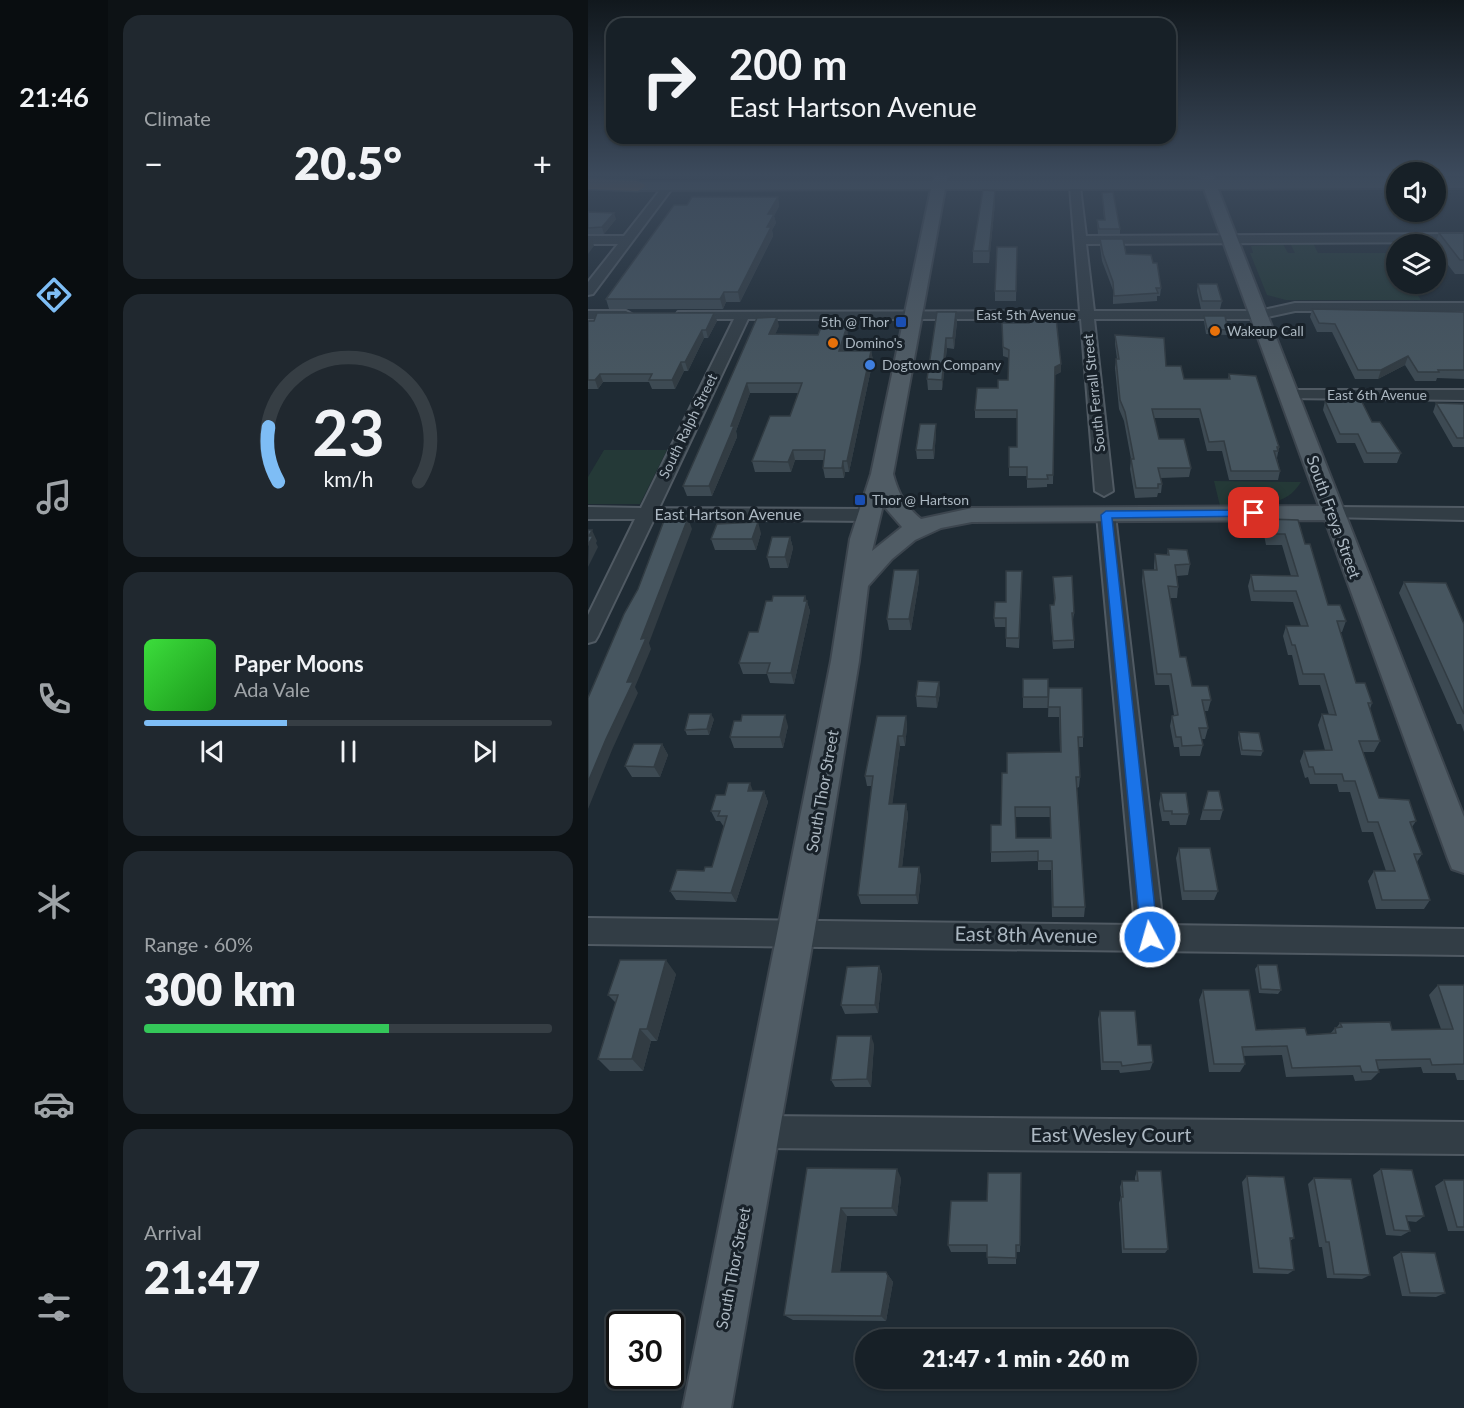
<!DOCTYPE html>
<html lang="en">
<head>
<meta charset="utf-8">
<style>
	:root { --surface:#172027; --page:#20282f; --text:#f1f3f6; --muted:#9ea3a7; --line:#363e44; --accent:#7ebdf5 }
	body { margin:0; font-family:Lato,sans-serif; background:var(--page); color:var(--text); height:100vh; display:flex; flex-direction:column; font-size:22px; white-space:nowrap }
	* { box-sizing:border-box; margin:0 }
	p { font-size:20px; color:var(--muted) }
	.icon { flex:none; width:33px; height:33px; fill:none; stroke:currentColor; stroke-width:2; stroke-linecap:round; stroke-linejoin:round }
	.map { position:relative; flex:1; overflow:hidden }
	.sheet { display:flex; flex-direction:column; gap:15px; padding:15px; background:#0d1215; width:480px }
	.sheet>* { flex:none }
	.guide { position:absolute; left:18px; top:18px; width:570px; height:126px; border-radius:18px; box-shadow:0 2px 4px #0004,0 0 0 2px var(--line); background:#172027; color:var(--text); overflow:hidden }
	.controls { position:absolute; left:798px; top:162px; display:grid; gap:12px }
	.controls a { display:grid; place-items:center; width:60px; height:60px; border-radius:50%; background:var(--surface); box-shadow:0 2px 4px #0004,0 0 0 2px var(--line); font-size:30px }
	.speed { position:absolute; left:18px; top:1311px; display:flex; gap:12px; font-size:30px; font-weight:700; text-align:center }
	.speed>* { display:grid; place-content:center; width:78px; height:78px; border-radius:50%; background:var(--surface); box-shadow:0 2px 4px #0004,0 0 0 2px var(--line); line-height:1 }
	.speed .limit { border:3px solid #111; border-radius:9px; background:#fff; color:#111 }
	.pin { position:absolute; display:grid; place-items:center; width:51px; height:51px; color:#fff; margin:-26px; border-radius:12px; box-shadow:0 3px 9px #0006 }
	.me { position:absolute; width:66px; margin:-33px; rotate:354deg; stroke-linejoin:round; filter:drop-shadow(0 0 4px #0008) }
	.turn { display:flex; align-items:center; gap:21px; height:126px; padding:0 24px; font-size:27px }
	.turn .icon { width:78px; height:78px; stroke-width:2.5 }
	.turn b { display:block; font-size:42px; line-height:51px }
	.big { font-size:45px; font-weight:800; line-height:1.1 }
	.sheet .tile { flex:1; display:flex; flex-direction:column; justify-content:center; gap:9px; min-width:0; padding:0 21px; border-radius:18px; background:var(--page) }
	.sheet .dial { align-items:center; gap:0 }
	.dial svg { height:156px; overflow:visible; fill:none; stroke:var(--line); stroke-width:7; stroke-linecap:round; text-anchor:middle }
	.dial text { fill:var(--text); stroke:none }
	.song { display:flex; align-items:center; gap:18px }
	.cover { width:72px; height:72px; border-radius:9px; background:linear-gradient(135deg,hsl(120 70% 55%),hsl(120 70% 35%)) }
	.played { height:6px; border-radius:3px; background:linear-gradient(90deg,var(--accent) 35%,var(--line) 35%) }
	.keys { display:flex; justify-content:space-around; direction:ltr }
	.heat { display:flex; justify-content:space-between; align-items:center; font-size:33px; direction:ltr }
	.charge { height:9px; border-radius:4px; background:linear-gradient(90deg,#34c759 60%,var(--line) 0) }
	.trip { position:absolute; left:267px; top:1329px; width:342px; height:60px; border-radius:30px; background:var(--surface); box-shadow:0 2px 4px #0004,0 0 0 2px var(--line); font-weight:800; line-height:60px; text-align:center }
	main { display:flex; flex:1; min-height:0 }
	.dock { display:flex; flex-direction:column; width:108px; justify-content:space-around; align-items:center; background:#090d10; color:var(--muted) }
	.dock .icon { width:42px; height:42px }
	.dock .on { color:var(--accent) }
	.dock b { font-size:27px; color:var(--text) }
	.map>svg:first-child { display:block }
</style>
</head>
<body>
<main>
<nav class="dock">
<b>21:46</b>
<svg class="icon on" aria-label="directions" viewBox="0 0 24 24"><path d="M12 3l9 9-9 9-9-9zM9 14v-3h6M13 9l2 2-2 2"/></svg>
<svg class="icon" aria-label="music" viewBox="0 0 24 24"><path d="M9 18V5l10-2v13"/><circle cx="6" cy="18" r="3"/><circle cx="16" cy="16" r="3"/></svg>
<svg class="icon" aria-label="phone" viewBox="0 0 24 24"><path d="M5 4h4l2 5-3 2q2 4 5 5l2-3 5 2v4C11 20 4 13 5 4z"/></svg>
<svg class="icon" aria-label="climate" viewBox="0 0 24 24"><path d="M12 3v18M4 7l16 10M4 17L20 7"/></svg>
<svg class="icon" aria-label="car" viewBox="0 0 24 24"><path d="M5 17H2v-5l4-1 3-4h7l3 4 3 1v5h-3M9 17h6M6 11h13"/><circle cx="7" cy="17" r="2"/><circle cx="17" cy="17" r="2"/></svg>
<svg class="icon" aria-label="filters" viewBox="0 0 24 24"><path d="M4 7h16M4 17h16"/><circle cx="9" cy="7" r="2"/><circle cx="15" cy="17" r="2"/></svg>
</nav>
<section class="sheet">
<div class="tile"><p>Climate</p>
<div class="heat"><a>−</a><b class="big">20.5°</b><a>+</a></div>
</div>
<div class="tile dial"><svg viewBox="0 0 100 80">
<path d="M14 69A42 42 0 1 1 86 69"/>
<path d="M14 69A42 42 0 0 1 9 41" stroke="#7ebdf5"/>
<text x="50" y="56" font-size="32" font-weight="700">23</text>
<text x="50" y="72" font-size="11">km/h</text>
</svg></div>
<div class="tile">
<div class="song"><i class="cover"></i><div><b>Paper Moons</b><p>Ada Vale</p></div></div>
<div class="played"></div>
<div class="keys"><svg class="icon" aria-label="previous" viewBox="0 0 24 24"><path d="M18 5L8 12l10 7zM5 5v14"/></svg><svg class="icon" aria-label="pause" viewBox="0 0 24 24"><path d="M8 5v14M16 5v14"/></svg><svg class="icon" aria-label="next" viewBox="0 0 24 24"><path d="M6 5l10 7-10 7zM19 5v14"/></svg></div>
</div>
<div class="tile"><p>Range · 60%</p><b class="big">300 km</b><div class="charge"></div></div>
<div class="tile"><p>Arrival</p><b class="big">21:47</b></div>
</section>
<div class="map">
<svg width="876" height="1408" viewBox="0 0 876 1408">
	<rect width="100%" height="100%" fill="#1f2b34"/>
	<path fill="#243937" d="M702,243H725L730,253H802L808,263V284H822L833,300H698L679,295L662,253H665L663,246L695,244L700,253H707Z
		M16,450H79L52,504H0V477Z
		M626,481L713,482C697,510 659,506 632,506Z"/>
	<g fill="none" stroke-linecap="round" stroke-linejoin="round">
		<defs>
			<path id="minor" d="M487,184L492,187L498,236L876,234V242L498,244L506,311H671L707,303H876V311H707L671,319H506L525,491L516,496L507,491L493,319H160L71,508L280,509L289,515L280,521L66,519L10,636L7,641L0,643V615L47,519H0V507L53,508L146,319H95L88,315L90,312L492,311L482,187Z
				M76,185L85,187L5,294L0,295V282L30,244H0V236H36Z
				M0,311H38L45,315L38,319H0Z
				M701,390H876V400L696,398L693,395L696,392Z
				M745,507L876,508V520L739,517L736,513Z
				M518,509L527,515L575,925L876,929V955L0,944V918L547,925L509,515Z
				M171,1116L876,1122V1154L171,1148L160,1143L155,1132L160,1121Z"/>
			<path id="major" d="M347,175H359V181L613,180L612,175H624L627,180H808V188L630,189L876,817V873L864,869L860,859L737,520L384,522L353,528L327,540L304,559L280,586L271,661L226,934L143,1408H95L243,661L262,539L283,474L343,189L50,190L43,186L50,182L345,181ZM357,189H616L731,506L384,508L333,519C317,506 310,493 305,474ZM295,505L314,527L284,551Z
				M848,180H876V188H848Z"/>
			<path id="highway" d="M0,179L50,181L58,186L50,191L0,189Z"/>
		</defs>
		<use href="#minor" stroke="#505a63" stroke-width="4"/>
		<use href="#major" stroke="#3c454e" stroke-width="4"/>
		<use href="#highway" stroke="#3d474f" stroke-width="3"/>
		<use href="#minor" fill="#323d45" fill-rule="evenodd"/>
		<use href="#major" fill="#505c65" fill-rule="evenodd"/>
		<use href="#highway" fill="#6b5c4f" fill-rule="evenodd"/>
	</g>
	<path fill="#3d4a53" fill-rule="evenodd" d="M514,193L532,229V234H510L509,220H516Z
		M190,197L191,206L186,216L188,223L184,230L185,236L152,302H138L135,309H21L18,299L99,205Z
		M407,203L401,263H385V251Z
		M0,212L28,219L16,234H0Z
		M851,233H876V274H867L848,249L847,244Z
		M512,239L538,254L565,263L573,288L572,296H569V301L525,304V290L514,261L512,246Z
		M429,247L428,301H407V291Z
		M610,284L634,301L632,309H613L609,291Z
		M724,309L876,312V379L849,378L848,381H827L817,365L790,379H767L744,332H729L722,317Z
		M368,312L369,322L366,349L359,348L354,390H340L339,379Z
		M126,313L129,321L120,338H116L100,371H96L87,389H64L61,382H15L10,389H0V321Z
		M616,316L640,330L639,335L618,334L616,321Z
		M414,323L473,372L467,375L465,484H459V487L439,488V476H421V467L429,447V418H387V410L410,388L420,380L421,358L415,356Z
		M191,326L187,334L260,335L256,351H283L285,360L261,472H257L256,478H237L235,468L236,460H207L203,472H167L164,461L202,416L210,393H162L148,431L149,437L124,496H99L95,486Z
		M527,335L578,366L596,379H640L641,374L691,447L689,458L692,471L690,480H641L634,451H619L611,418H566L571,439L603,468L601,477L573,478L574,484L573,493H570L569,497L547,498L542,469L543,459L536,421L531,409L527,368L528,359H529L527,344Z
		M737,401L784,422L813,453L809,463H776L767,443H749L735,410Z
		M848,403L876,404V447H865L845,412Z
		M348,433L346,459H329L328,450Z
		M678,519L717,544L740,605L758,621L754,632H752L768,683L784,703L782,709L792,741L786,752H775L791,798L828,821L824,827L834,854L829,862L842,900L836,909H788L780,881L786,871H798L785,832H774L762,792H751L749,784H722L720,777L717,778L712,761L716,751L737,750L730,725L734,714L741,715L732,685H711L704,655H700L695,636L698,626H713L705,602L663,601L660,586L663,575L703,576L694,545H678L675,530Z
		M173,533L168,550H127L123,539Z
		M202,537L205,548L200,568H182L179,557Z
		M580,549L602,564L600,575L589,576L590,587L589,598H582L592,657L604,686L623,700L620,711H616L620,728L617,739H613L615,745L612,756H592L591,747H586L582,726L584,716L586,715L581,685H567L554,581L555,570H566V565L567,554L579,555Z
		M330,570L331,581L323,630H301L299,619Z
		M465,577L486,613L485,620H484L486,640V648L465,649L462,613V605H466V601Z
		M434,580L431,648L418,647V627H407L406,618Z
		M816,582L876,624V732L873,724H869L811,593Z
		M217,596L222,611L206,684L182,683L179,674H155L151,663L170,632L184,601Z
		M435,679L460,697V708H435Z
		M351,682L352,693L349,708L329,707L328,696Z
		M461,688L495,737V747H490L492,777L491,787L489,788L497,907L496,917H464L463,870H450V861L403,862V852L413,825L419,773L472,752L471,717H460ZM428,817H462V838H428Z
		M318,716L319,727L317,746H312L304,804H318L320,815L314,867H331L333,877L330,904H273L270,895L284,786H279L277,776Z
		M126,719L121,735H99L97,730Z
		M200,726L195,748H146L142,737Z
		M651,732L675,751L673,756L653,755L650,738Z
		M74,744L80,755L72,777H44L37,766Z
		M165,791H176L180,802L148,902L88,900L82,891L116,871L124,867L136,827L132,821H128L123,811L137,795Z
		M620,791L635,810L632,820H612Z
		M573,793L601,814L598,825H582L581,821H574L571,804Z
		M591,848L630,891L626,900H594L588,858Z
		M670,965L693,990L690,994L671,993L667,969Z
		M291,966L294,975L290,1013L257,1014L253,1005Z
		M88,974L69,1041H63L55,1071H22L10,1059L28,1003L20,995Z
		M850,985H876V1080H869L867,1073H835L833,1067L790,1069L791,1072L783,1080L767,1081L765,1075L698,1077L694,1055L655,1056L657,1064L652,1072H621L611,1000L615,990L668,1030L719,1035L742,1034L747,1028L749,1027L752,1023L804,1030L853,1029L841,995Z
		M512,1011L550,1045L565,1062L562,1070L532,1073L531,1070H513L510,1019Z
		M286,1044L283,1087H247L243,1080Z
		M219,1168L313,1178L309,1216H259L252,1272H298L305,1282L298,1321L205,1320L196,1315Z
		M793,1169L836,1216L828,1222L819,1221L822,1231L813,1236L798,1235L785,1175Z
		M549,1171L580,1249L577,1253H534L531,1203L533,1197L532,1187L534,1181H547V1177Z
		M433,1173L432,1252H428V1264H400L399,1252H363L360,1245L399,1201Z
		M659,1176L706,1238L702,1241L706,1270L700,1274L665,1273L654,1182Z
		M726,1178L782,1275L774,1279L739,1278L734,1247H731L720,1184Z
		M856,1180H876V1231H860L847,1186Z
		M813,1252L857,1293L848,1297L814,1296L805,1257Z
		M553,1332L586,1340H551V1335Z"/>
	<path fill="#323c43" d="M407,191V203L401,263V251Z
		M190,197L191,206L186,216L188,223L184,230L185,236L152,302L150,292L179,227L180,214Z
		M26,213L28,219L16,234L14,227Z
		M4,239L6,246L0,254V244Z
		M136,292L138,302L135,309L132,299Z
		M368,312L369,322L366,349L365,338Z
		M126,313L129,321L120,338L118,330Z
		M189,317L191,326L183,344L181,334Z
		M259,326L260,335L253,360L251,351Z
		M114,330L116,338L100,371L97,362Z
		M358,338L359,348L354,390V380Z
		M283,351L285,360L261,472L259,461Z
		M820,356L817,365L790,379L793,370Z
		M93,362L96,371L87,389L84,380Z
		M473,364V372L467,375V367Z
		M12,374L15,382L10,389L7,380Z
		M159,383L162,393L148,431L149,437L124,496L121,486Z
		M348,424V433L346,459L345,450Z
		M205,450L207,460L203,472L200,462Z
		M255,461L257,472L256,478L254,468Z
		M100,518L104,529L61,643L63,649L47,687L50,693L24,750L0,809V782L39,682L53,639Z
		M170,522L173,533L168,550L164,539Z
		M4,530L9,541L8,543L10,547L0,567L1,536Z
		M202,537L205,548L200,568L197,557Z
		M330,570L331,581L323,630L321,619Z
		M217,596L222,611L206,684L203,673Z
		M351,682L352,693L349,708L348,697Z
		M123,714L126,719L121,735L119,729Z
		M197,715L200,726L195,748L192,737Z
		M318,716L319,727L317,746L315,736Z
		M310,736L312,746L303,815L301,804Z
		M74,744L80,755L72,777L66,767Z
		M162,783L166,794L160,791Z
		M176,791L180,802L148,902L143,893Z
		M318,804L320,815L313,877L311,867Z
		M331,867L333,877L330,904L328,895Z
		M78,960L88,974L69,1041L59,1029Z
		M291,966L294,975L290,1013L287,1005Z
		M52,1029L63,1041L55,1071L44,1059Z
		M283,1036L286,1044L283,1087L279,1079Z
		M309,1169L313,1178L309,1216L304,1208Z
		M253,1208L259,1216L251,1278L244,1272Z
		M298,1272L305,1282L298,1321L293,1316Z"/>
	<path fill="#475660" stroke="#323c43" stroke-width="1.5" fill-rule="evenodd" d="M395,190L407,191L401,251H385Z
		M525,192L532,229H511L509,220H517L514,193Z
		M104,197H190L180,214H186L179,227H183L150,292H136L132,299H18L86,205H99Z
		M0,212L26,213L14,227L0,228Z
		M851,233H876V260H872Z
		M512,239H535L538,254L563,255L565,263H569L573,288H568L570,293L526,296L525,282L515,254Z
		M409,247H429L428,291H407Z
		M610,284H629L634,301H614Z
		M724,309L876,312V370H850L851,372H830L820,356L793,370H770L747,324L731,323Z
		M349,312H368L365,338H358L354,380L339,379Z
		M9,313H126L118,330H114L97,362H93L84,380H61L64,374H12L7,380H0V321H6Z
		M616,316H637L640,330L619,329Z
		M189,317L181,334L230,335L234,325L259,326L251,351H283L259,461H255L254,468H235L237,450H205L200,462L164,461L182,416H202L214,383H159L143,426H146L121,486H95L169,318Z
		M441,318H468L473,364L467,367L465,475H459L460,479H439V467H421V447H429V410H387L389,388H410V380H420L421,350L415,347L414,323H441Z
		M527,335L576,338L578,366H593L596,379H642L641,374L668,376L691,447H689L690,451H686L692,471H643L636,441L621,442L612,409H564L571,439H596L603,468H570L574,484H570V488H548L543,459H546L537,412L532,400L528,359H531Z
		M773,400L784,422H792L813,453H779L770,434H752L737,401Z
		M848,403L876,404V438H869Z
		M332,424H348L345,450H328Z
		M77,518H100L53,639L58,638L39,682H45L18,739L0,782V698L36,614L50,589Z
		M678,519L710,520L717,544H722L740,605H752L758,621H749L756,644L768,683H777L784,703H780L792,741H771L791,798L821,800L828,821L822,822L834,854H826L842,900H794L786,871H807L790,822H780L767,781H756L754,774H727L725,767H721L716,751L744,750L734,714L748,715L736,674H715L707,645H704L698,626H720L708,591H666L663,575L710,576L697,534H680Z
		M170,522L164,539H123L129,524Z
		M0,530H4L1,536H5L0,545Z
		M184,537H202L197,557H179Z
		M580,549L599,550L602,564L587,565L590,587L580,586L592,657H598L604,686H620L623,700H614L620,728H611L615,745L594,746L593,737H588L584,716L590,715L583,674H569L555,570H569L567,554L581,555Z
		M306,570H330L321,619H299Z
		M418,571H434L431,638H418V618H406L407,602H418Z
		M484,576L486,613H484L486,640L465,641L462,605H466L467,598L465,577Z
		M816,582L858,583L876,624V714Z
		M185,596H217L216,601H219L203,673H179L182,663H151L161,632H170L178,601H184Z
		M435,679H460V697H435Z
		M330,681L351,682L348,697L328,696Z
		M461,688H494L495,737H490L492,777H488L497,907H465L464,861H450V851L403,852V825H413L414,773H419V753L473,752L472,707H460ZM427,807H462L463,838H428Z
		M101,714H123L119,729L97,730Z
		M154,715H197L192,737H142L146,721H153Z
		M289,716H318L315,736H310L301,804H318L311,867H331L328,895H270L285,776H277Z
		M651,732L671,733L675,751L654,750Z
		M46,744H74L66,767L37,766Z
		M140,783H162L160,791H176L143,893L82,891L89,870L116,871L117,867H124L139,816H130L132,811H123L128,795H137Z
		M620,791H631L635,810H615Z
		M573,793H598L601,814H584V811H576Z
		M591,848H622L630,891H596Z
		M32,960H78L59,1029H52L44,1059H10L30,995H20Z
		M670,965H689L693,990L673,989Z
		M291,966L287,1005H253L259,967Z
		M850,985H876V1064L844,1065L842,1059L788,1060L791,1072H774L772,1066L704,1068L699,1046L654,1047L657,1064H626L615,990H661L668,1030L717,1028L719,1035L748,1033L747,1028L754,1027L752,1023L802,1022L804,1030L865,1029Z
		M512,1011H547L550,1045H563L565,1062L534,1066L533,1062H515Z
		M249,1036H283L279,1079L243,1080Z
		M219,1168L309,1169L304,1208H253L244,1272H298L300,1276L293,1316L196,1315Z
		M793,1169L824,1170L836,1216H818L822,1231L806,1230Z
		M549,1171H573L580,1249H536L533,1197H535L534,1181H550Z
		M400,1173H433L432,1245H428V1258L399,1257V1245H360L363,1201H399Z
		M659,1176L696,1177L706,1238H702L706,1270L671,1268Z
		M726,1178L763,1179L782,1275L746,1274L741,1242H738Z
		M856,1180H876V1227H869Z
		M813,1252L847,1253L857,1293H822Z
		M586,1331V1340H554L553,1332Z"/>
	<linearGradient id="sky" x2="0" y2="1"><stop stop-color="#11181d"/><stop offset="0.47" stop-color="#3c4a5c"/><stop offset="1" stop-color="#3c4a5c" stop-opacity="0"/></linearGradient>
	<rect width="876" height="372" fill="url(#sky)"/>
	<path fill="#1a73e8" stroke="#114b97" stroke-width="1.5" d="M666,510L672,513L670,516L524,518L570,937L568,943L562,945L556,943L553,937L513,515L518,511Z"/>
	<g fill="#1a4fb4" stroke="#182129" stroke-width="2">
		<rect x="307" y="316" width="12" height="12" rx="3"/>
		<rect x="266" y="494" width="12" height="12" rx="3"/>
	</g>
	<g fill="#e8710a" stroke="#182129" stroke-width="2">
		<circle cx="627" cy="331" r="6"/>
		<circle cx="245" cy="343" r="6"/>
	</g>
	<circle fill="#3f7fe0" stroke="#182129" stroke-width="2" cx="282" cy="365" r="6"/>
	<g text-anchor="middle" stroke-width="6" stroke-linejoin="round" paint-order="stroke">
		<g font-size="14" fill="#acb8c2" stroke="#182129">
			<text x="438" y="320">East 5th Avenue</text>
			<text transform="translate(506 393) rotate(-96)" y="5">South Ferrall Street</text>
			<text x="789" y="400">East 6th Avenue</text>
			<text transform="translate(100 426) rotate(-64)" y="5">South Ralph Street</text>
		</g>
		<g font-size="14" fill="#acb8c2" stroke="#182129" text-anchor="start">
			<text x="301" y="327" text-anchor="end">5th @ Thor</text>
			<text x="639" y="336">Wakeup Call</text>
			<text x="257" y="348">Domino's</text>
			<text x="294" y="370">Dogtown Company</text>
			<text x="284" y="505">Thor @ Hartson</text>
		</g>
		<g font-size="16" fill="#acb8c2" stroke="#182129">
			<text x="140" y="520">East Hartson Avenue</text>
			<text transform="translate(746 517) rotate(70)" y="6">South Freya Street</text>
			<text transform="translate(234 791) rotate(-80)" y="6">South Thor Street</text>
			<text transform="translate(145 1268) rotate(-79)" y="6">South Thor Street</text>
		</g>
		<g font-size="20" fill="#acb8c2" stroke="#182129">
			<text transform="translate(438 935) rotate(1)" y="7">East 8th Avenue</text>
			<text x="523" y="1142">East Wesley Court</text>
		</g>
	</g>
</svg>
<div class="controls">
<a><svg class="icon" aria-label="sound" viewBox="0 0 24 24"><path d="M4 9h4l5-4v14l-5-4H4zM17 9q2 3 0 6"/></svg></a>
<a><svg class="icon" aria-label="layers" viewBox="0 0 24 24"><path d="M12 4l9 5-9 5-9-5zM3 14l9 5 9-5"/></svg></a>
</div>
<div class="speed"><div class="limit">30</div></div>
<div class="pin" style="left:666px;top:513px;background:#d93025"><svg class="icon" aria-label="arrive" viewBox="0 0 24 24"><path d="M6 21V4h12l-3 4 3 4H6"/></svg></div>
<svg class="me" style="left:562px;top:937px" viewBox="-20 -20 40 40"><circle r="17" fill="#1a73e8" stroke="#fff" stroke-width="3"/><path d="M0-11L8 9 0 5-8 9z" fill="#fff"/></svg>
<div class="trip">21:47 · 1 min · 260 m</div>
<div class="guide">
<div class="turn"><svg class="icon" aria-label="right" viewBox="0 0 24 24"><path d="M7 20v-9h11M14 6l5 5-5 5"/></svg><div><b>200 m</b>East Hartson Avenue</div></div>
</div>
</div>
</main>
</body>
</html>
